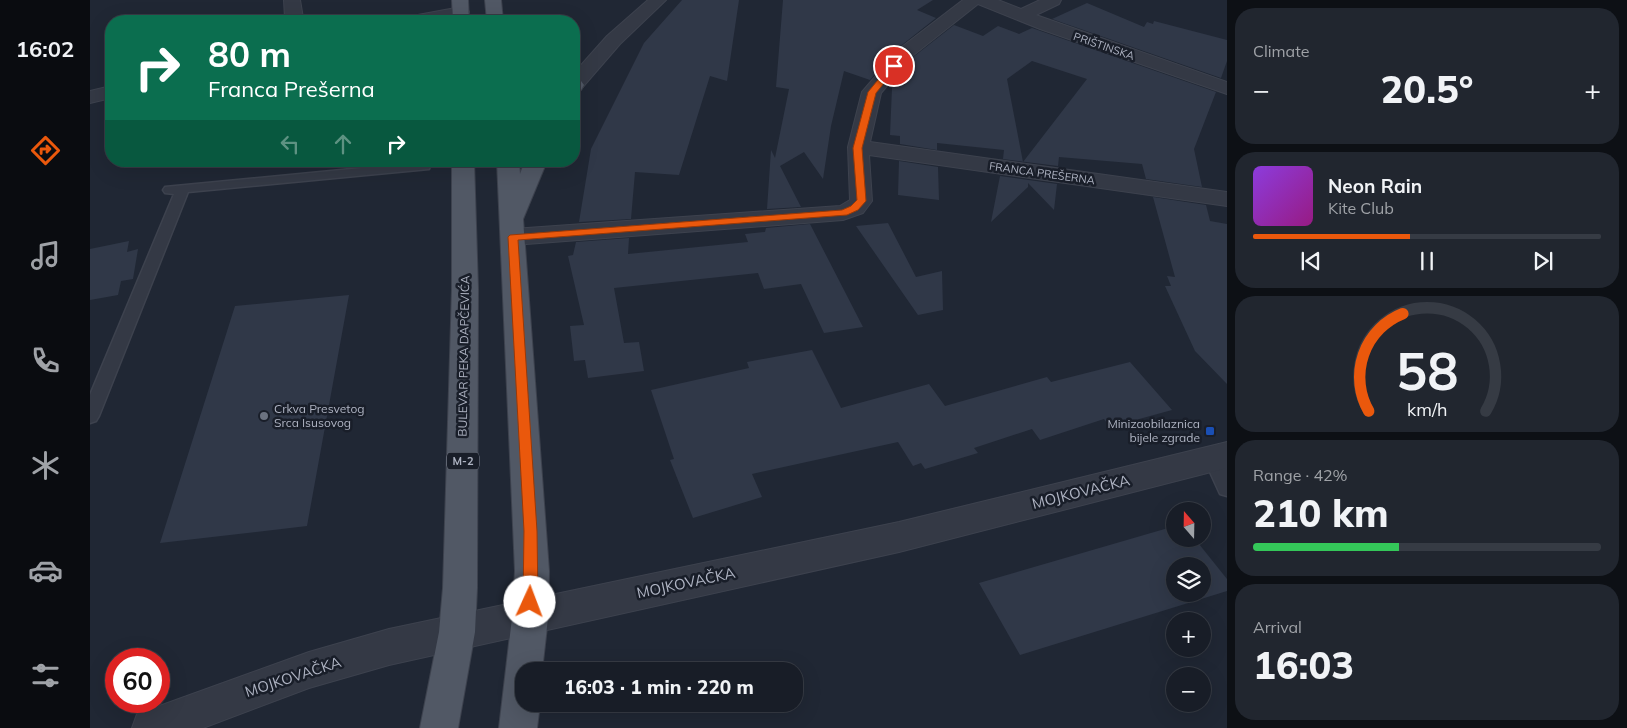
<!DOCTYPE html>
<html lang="en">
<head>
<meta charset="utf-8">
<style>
	:root { --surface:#181d27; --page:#21262f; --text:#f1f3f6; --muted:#9fa2a7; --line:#363b44; --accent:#ea580c }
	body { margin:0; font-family:Mulish,sans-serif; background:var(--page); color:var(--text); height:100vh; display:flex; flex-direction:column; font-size:19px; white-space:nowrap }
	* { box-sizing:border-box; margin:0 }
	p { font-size:16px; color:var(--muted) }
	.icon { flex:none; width:28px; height:28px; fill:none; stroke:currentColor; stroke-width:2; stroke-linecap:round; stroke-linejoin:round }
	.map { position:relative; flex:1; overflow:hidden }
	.panel { display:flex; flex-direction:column; gap:8px; padding:8px; background:#0d1015; width:400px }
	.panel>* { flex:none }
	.hud { position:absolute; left:15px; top:15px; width:475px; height:152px; border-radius:20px; box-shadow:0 5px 20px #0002,0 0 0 1px var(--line); background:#0b6e4f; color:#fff; overflow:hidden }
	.needle { width:32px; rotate:340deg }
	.buttons { position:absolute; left:1076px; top:502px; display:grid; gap:10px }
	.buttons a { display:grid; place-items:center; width:45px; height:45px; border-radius:50%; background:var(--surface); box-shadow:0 5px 20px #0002,0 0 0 1px var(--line); font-size:25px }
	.speed { position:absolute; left:15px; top:648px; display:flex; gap:10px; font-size:25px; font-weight:700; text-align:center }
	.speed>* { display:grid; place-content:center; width:65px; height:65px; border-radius:50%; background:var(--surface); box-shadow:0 5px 20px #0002,0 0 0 1px var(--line); line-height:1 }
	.speed .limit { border:8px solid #d22; background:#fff; color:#111 }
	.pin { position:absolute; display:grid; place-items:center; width:42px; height:42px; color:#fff; margin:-21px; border:2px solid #fff; border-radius:50%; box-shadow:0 1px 5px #0007 }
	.me { position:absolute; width:55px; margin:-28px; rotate:2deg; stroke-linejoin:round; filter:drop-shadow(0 0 4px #0008) }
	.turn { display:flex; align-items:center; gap:18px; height:105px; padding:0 20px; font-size:22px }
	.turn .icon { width:65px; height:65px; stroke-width:2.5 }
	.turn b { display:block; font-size:35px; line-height:42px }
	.lanes { display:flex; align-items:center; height:48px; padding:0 20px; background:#0003; justify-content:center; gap:25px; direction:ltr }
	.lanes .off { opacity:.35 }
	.big { font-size:38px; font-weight:800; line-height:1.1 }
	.panel .tile { flex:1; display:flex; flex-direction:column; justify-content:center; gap:8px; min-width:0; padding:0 18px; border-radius:20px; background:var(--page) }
	.panel .dial { align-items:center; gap:0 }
	.dial svg { height:130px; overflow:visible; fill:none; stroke:var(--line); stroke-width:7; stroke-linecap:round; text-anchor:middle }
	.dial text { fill:var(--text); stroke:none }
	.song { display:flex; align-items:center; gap:15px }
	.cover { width:60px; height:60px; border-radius:8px; background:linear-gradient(135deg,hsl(270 70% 55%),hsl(310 70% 35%)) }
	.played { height:5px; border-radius:2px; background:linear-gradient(90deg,var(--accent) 45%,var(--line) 45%) }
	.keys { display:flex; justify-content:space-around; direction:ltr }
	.heat { display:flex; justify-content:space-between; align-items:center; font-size:28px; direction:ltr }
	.charge { height:8px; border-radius:4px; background:linear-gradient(90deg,#34c759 42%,var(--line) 0) }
	.trip { position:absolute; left:425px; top:662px; width:288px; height:50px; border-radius:20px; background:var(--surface); box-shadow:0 5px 20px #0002,0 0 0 1px var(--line); font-weight:800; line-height:50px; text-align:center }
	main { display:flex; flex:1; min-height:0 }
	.tab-bar { display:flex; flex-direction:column; width:90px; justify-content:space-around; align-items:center; background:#0a0c10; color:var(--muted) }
	.tab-bar .icon { width:35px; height:35px }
	.tab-bar .on { color:var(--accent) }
	.tab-bar b { font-size:22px; color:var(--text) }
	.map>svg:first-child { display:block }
</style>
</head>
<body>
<main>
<nav class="tab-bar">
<b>16:02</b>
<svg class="icon on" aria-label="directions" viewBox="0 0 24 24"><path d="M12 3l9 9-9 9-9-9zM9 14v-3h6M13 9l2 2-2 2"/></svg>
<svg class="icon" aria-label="music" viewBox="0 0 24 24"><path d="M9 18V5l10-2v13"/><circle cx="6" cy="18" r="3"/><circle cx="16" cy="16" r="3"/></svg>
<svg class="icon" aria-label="phone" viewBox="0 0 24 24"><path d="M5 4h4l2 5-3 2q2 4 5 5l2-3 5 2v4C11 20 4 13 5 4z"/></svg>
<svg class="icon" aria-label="climate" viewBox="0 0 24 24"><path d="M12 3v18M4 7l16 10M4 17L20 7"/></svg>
<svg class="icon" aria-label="car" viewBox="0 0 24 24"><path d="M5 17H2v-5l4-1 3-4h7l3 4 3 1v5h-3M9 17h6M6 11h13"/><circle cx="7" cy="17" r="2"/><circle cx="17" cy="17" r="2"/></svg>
<svg class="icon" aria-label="filters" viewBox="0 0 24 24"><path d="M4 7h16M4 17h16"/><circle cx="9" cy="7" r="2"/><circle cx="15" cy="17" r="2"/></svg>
</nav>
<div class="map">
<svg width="1137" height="728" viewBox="0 0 1137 728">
	<rect width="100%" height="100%" fill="#202734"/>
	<path fill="#303848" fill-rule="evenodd" d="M592,0H649L637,81L620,76L589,175L545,172L541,219L489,222L501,149L554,43Z
		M693,0H843L827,10L846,18L808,48L780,80L754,71L741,126L733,179L714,152L690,166L711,207L677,209L681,150L685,158L699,89L686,87Z
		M997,3L1054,27L1057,22L1063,24L1064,21L1137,40V61L1131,78L962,19Z
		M864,25L893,36L908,26L929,34L942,28L1126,92L1104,149L1112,187L1056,179L1052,164L969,157L968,166L913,159L914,150L847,143V150L810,144V136L800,135L802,88L799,87L822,58ZM942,61L997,79L933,162L917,79Z
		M809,161L848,167L849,200L808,195Z
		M910,176L967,184L964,210L938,183V187L901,222Z
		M1063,197L1116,205L1120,221L1137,224V384L1105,351L1075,286H1081L1077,276L1085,277Z
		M798,223L826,277L852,271L853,310L828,315L766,226Z
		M720,224L773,327L734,333L711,284L674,289L668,273L524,288L534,343L549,342L554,371L498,378L495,360L484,361L480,326L494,325L478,256L483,255L486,242L539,238L538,254L658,242L655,234L675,232L676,228Z
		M39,241L37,252L48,249L43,279L31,281L28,295L0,300V249Z
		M259,295L217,526L70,543L145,306Z
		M722,350L751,408L839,384L855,406L957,377L961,382L1040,362L1082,410L1020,427L1014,419L950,440L942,429L884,448L888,453L835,469L831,463L823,466L808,442L662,474L672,497L603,518L580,460L584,459L561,390L659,368L657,362Z
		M1085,526V539H1105L1137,579V591L930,655L889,583ZM1085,566H1112V594H1085Z"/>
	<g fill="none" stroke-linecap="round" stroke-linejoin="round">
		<defs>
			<path id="service" d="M334,162L340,166L339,169L98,192L9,416L6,421L0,423V395L84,194L75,193L73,190L75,187Z
				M1123,451L1129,454L1137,469V496L1130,494L1114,459L1117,454Z"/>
			<path id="minor" d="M194,0H210L213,18L210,21H194L195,18Z
				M558,0H576L530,44L491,89L484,91V73L517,36Z
				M873,0H908L931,9L950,0H971L969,4L946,15L1137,82V94L950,29L888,4L821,57L791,93L780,142L1137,192V206L779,155L782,201L773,213L753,220L423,245L415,243L411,237L415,231L423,229L750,206L760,200L758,147L772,92L809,49Z
				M371,7L377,8L379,12L377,16L349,21H314L317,17Z
				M21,86V98L0,103V91Z
				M1137,442V468L809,552L299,665L219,688L113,728H42L47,714L61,709L219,652L299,629L809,522Z"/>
			<path id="primary" d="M362,0H378L379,21H363Z
				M395,0H411L413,21H397Z
				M484,79L491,81L494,85L491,90L484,92Z
				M362,161H384L388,289L387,588L385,632L368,728H330L349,632L353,588L362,289Z
				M407,161H429L430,174L435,161H457L433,219L459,571L458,618L452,671H434V704H450L447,728H409L422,618L425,571Z"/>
		</defs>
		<use href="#service" stroke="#3d424e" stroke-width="3"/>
		<use href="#minor" stroke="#3d424e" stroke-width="2"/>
		<use href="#primary" stroke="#3d424e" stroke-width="2"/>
		<use href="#service" fill="#343945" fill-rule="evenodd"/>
		<use href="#minor" fill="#343945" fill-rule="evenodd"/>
		<use href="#primary" fill="#515865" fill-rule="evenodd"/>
	</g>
	<path fill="#ea580c" stroke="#983908" d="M801,64L808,66L786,93L772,148L776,201L768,210L757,215L428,240L447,531L448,602L445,607L440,609L435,607L433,602L434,531L418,237L420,235L752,210L761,206L767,200L763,148L778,92Z"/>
	<circle fill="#6b7280" stroke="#191e29" stroke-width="2" cx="174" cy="416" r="5"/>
	<rect fill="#1a4fb4" stroke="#191e29" stroke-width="2" x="1115" y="426" width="10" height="10" rx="2.5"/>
	<g text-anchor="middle" stroke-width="5" stroke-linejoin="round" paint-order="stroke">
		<g font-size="11" fill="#aeb3c2" stroke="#191e29">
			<text transform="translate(1014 46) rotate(19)" y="4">PRIŠTINSKA</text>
			<text transform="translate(952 173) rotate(8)" y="4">FRANCA PREŠERNA</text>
		</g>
		<rect fill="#191e29" stroke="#818694" stroke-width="1" x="357" y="452.5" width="32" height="17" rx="4"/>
		<g font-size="11" font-weight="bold" fill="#aeb3c2">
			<text x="373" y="465">M-2</text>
		</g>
		<g font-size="12" fill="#aeb3c2" stroke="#191e29">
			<text transform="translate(374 356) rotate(-89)" y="4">BULEVAR PEKA DAPČEVIĆA</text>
		</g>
		<g font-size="12" fill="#aeb3c2" stroke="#191e29" text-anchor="start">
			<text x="184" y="413">Crkva Presvetog<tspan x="184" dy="14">Srca Isusovog</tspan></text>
			<text x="1110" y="428" text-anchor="end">Minizaobilaznica<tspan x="1110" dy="14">bijele zgrade</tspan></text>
		</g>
		<g font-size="15" fill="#aeb3c2" stroke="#191e29">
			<text transform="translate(991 492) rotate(-14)" y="5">MOJKOVAČKA</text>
			<text transform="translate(596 583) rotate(-12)" y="5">MOJKOVAČKA</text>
			<text transform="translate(203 677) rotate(-18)" y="5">MOJKOVAČKA</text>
		</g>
	</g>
</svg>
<div class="buttons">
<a><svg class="needle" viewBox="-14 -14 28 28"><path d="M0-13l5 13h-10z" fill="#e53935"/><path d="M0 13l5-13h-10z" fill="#9fa2a7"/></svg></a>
<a><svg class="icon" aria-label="layers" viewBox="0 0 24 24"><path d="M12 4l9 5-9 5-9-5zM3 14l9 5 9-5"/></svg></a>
<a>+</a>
<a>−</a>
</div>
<div class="speed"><div class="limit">60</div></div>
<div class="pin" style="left:804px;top:66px;background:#d93025"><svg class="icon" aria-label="arrive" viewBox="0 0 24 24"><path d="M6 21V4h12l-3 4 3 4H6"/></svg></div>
<svg class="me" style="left:440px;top:602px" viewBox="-20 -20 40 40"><circle r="19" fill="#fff"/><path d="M0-13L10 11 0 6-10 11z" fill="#ea580c"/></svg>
<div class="trip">16:03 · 1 min · 220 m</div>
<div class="hud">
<div class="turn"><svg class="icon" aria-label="right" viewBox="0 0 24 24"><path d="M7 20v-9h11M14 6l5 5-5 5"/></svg><div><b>80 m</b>Franca Prešerna</div></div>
<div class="lanes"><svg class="icon off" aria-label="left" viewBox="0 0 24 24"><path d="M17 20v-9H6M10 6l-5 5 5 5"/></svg><svg class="icon off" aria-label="ahead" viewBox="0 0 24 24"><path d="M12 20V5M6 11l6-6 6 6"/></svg><svg class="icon" aria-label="right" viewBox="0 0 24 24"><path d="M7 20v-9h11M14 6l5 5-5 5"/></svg></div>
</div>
</div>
<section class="panel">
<div class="tile"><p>Climate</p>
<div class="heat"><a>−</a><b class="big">20.5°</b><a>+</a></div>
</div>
<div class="tile">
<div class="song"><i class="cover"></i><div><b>Neon Rain</b><p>Kite Club</p></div></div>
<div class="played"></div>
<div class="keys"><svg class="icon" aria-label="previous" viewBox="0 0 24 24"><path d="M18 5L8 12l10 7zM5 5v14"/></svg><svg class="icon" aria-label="pause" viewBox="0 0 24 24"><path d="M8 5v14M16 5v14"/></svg><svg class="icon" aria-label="next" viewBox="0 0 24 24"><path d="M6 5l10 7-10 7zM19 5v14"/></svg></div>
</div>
<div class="tile dial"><svg viewBox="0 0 100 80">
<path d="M14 69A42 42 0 1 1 86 69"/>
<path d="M14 69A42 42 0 0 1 35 9" stroke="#ea580c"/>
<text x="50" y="56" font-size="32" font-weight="700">58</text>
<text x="50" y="72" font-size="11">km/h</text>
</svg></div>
<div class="tile"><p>Range · 42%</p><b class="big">210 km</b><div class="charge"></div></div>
<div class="tile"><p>Arrival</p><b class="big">16:03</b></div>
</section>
</main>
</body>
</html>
